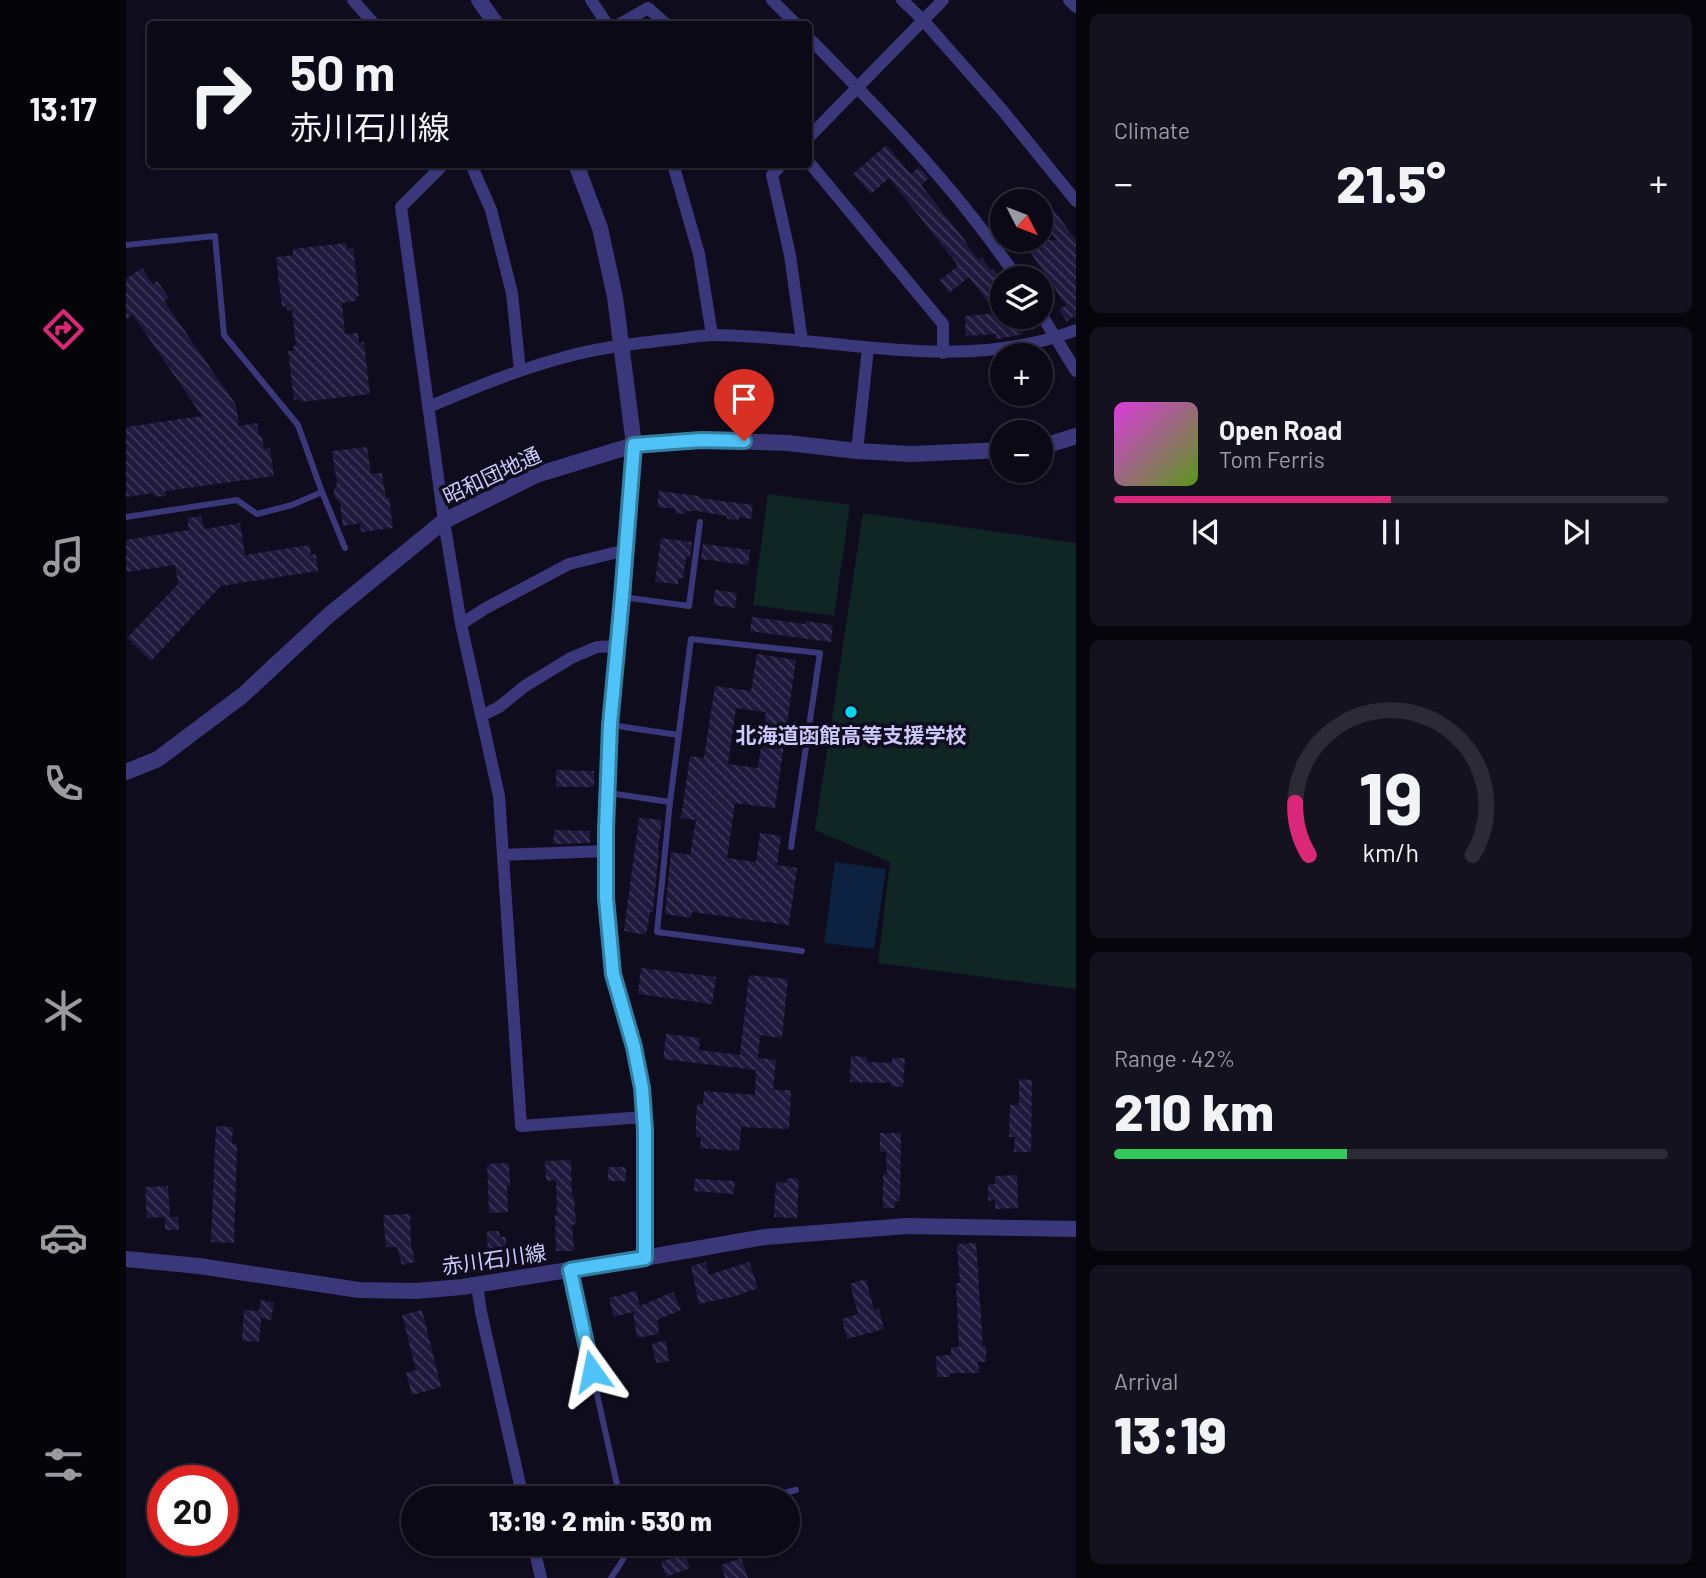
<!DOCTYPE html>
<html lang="en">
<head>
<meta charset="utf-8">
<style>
	:root { --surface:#0b0916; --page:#14121f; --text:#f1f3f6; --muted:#9a9aa1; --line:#2b2a35; --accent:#db2777 }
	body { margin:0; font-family:Barlow,"Noto Sans JP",sans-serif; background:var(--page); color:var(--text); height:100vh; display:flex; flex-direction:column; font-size:26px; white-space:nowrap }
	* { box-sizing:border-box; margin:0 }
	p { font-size:23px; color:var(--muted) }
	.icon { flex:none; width:38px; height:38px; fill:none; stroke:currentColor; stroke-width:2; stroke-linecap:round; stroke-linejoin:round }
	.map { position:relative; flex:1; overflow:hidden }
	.drawer { display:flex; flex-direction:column; gap:14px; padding:14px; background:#06050c; width:630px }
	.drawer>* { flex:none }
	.banner { position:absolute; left:21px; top:21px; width:665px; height:147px; border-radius:7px; box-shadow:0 2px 5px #0004,0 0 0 2px var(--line); background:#0b0916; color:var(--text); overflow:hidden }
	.needle { width:46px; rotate:132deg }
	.controls { position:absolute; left:864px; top:189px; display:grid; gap:14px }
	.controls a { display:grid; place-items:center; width:63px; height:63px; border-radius:50%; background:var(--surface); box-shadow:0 2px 5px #0004,0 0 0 2px var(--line); font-size:35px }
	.speed { position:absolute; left:21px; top:1465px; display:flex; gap:14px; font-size:35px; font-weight:700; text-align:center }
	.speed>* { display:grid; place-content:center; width:91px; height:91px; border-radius:50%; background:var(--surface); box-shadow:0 2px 5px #0004,0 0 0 2px var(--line); line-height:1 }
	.speed .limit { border:10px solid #d22; background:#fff; color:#111 }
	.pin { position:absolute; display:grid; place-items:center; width:60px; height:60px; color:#fff; margin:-72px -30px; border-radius:50% 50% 50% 0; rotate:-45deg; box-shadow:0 0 7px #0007 }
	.pin .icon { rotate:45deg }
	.me { position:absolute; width:77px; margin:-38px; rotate:348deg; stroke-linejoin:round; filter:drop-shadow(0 0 5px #0008) }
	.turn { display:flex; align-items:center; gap:24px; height:147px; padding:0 28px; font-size:32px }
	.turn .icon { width:91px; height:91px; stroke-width:2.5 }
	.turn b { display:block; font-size:49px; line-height:60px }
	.big { font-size:52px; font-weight:800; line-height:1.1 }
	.drawer .widget { flex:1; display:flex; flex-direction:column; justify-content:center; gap:10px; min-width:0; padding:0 24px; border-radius:10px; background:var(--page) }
	.drawer .dial { align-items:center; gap:0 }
	.dial svg { height:182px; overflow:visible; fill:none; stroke:var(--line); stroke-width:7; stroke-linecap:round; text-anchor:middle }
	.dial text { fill:var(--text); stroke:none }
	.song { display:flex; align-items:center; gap:21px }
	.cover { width:84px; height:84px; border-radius:10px; background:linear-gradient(135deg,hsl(300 70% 55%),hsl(90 70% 35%)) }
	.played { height:7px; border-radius:4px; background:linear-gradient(90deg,var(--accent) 50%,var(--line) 50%) }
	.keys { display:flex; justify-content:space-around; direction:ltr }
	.heat { display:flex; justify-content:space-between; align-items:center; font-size:38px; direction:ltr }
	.charge { height:10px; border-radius:5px; background:linear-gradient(90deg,#34c759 42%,var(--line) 0) }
	.trip { position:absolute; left:275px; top:1486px; width:399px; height:70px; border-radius:35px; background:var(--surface); box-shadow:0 2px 5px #0004,0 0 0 2px var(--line); font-weight:800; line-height:70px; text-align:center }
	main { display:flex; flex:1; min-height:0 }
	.tabs { display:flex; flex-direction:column; width:126px; justify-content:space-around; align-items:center; background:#040409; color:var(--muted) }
	.tabs .icon { width:49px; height:49px }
	.tabs .selected { color:var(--accent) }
	.tabs b { font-size:32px; color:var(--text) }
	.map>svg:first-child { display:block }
</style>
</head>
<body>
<main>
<nav class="tabs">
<b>13:17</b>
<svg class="icon selected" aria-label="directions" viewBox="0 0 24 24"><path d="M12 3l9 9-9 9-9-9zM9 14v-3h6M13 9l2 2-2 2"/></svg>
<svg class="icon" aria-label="music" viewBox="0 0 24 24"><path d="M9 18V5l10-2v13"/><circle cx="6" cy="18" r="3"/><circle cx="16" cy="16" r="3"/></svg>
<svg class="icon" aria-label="phone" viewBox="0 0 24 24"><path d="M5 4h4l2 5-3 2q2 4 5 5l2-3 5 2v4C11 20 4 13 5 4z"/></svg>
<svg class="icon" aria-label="climate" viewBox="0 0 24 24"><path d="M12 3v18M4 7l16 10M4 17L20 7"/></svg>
<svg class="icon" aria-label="car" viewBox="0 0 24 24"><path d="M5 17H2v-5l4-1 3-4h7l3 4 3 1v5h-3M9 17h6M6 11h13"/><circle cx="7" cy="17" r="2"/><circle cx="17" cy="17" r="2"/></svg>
<svg class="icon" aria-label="filters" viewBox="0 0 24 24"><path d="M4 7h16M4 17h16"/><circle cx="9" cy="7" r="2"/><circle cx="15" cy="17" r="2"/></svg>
</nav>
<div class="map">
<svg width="950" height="1578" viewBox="0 0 950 1578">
	<defs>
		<pattern id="building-back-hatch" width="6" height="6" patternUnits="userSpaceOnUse" patternTransform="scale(1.75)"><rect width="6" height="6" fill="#1f193d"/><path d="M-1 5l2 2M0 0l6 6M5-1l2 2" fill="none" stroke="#3e395a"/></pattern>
	</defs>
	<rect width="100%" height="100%" fill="#0f0c1d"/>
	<path fill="#0f2625" d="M642,494L724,505L708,616L627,605Z
		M737,513L950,543V989L752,963L764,862L689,830Z"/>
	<path fill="#0d2140" d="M709,862L760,869L748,949L698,943Z"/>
	<path fill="url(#building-back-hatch)" fill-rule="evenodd" d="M760,145L785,174L793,167L803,178L795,185L841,243L840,244L852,259L856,258L865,270L867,269L877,282V317H907L909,329L897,331V334L871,339L870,334L840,336L839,316L870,313L843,277L823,293L814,280L832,266L830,263L763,178L745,194L727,174Z
		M915,201L923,211L926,208L950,240V319L948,316L941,322L933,310L940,305L896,240H931L915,221Z
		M220,243L221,249L227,248L233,296L230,297V301L216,303L219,334L232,333L233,343L238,342L244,394L175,402L174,399L168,400L162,351H168L167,346L170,345L166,310H161V306L156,307L150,257L167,255V249Z
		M16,268L27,284L31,281L43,298L38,301L110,405L113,426L131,423L133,436H136L138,449L144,448L148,476L39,491L40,496L29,497L28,493L0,497V427L76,416L7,315L0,319V279Z
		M241,447L245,474L256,473L260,498L263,497L267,528L235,532L234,523L217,526L214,504L208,495V489L211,484L206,451Z
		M533,491L573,496V498L627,505L625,519L613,517V520L601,519V516L572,511H560L559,514L549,513V509L531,507Z
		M75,516L78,529L114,523L119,555L184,545L185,555L190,554L192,571L95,586L25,661L1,638L52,584L49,565L0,572V540L63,530L61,518Z
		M535,538L566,542L564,557H560L557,578H553L552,584L529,582Z
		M577,544L624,550L622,565L575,559Z
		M589,590L611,593L609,608L587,605Z
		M626,617L679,624V621L707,625L705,642L624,631Z
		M631,654L670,660L649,808L609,803L601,858L630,862L634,833L655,836L651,865L671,868L663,925L566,912L565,918L539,914L545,852L564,855L570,820L555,818L564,756L578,758L589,686L625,691ZM610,708L640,712L632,768L602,764Z
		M430,770L468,771V787H430Z
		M513,818L536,820L532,850H533L527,912H524L520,935L498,931Z
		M428,830L464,831V843L427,844Z
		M515,968L590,977L586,1004L512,994Z
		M623,975L662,979L656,1038L634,1035L632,1058L650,1060L647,1090H665L663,1129L615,1127L613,1151L574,1148L575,1137H570V1115L571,1104H577L578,1091L629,1095L630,1070L537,1059L540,1034L574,1038L573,1050L614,1055Z
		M725,1056L741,1057V1062L766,1063V1058H779L777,1087L765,1086V1083L724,1082Z
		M893,1079L906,1080L905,1152H888L889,1137H883L884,1105H893Z
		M90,1126L107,1127L106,1144H111L108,1243L85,1242Z
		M754,1133H775L774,1201H769V1208H757V1174H761L760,1152H754Z
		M445,1160L446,1196H448L450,1224L446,1225L448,1251H430L429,1215H431L430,1180L420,1181L419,1161Z
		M383,1163L384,1186H381L382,1212L363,1213L361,1164Z
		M482,1167H500V1181H482Z
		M891,1175L892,1208L869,1209V1200L862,1201V1184H869V1176Z
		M660,1178L673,1179L671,1218L648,1217L650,1182L660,1183Z
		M569,1179L609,1181L608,1194L568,1191Z
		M42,1186L44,1217H52L53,1230H39V1217L21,1218L19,1187Z
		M284,1214L285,1244L289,1262L276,1265L271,1247H260L257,1215Z
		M361,1231H373L374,1237H380V1250H374L375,1257L362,1258Z
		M850,1243L857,1346H860V1362H852L853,1373H824V1377H811L810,1356L825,1355V1347H833L830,1283H834L831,1244Z
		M580,1262L583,1275L623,1262L632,1288L610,1296L573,1304L565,1266Z
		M740,1279L748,1310L753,1309L758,1329L721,1339L716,1319L732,1314L724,1284Z
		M510,1291L514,1306L547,1292L555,1310L531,1320L533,1334L511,1338L507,1312L488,1317L483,1298Z
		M135,1300L148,1303L145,1320L135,1318L133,1342L116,1341L118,1310L133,1311Z
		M296,1310L315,1387L286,1395L280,1373L290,1370L276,1315Z
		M540,1341L543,1361L530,1363L526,1343Z
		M558,1553L564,1568L540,1577L535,1562Z
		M615,1558L622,1578H599L595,1565Z"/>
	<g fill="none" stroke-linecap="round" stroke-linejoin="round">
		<path stroke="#3a387a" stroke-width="6" d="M0,245L89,236L98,335L172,425L196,492L219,548
			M0,517L111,500L131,514L166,505L196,492
			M497,597L563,606L574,522
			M485,725L552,735
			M483,793L544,802
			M665,847L694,653L565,639L544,802L531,932L676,951
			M444,1272L494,1498
			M638,1498L670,1490
			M485,1578C492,1567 501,1557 501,1544"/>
		<path stroke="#3a387a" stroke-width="12" d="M227,0L248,24
			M465,0L481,24
			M646,0L670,24
			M776,0L797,20L877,111L950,201
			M943,0L950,7
			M494,24L522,8L540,24
			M682,37C757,113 832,190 891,278
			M682,138L817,0
			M682,161L817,324V353
			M318,164L275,207L318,521L335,624L373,796L395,1126L518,1117
			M345,164L365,210L386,293L394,371
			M547,164L573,254L586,335
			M656,164L646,175L664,255L676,341
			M915,314L950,371
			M302,407C346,389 390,370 436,358C470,348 505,344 540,340C556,339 572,335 588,335C708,336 833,375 950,330
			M731,451L742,348
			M335,624L360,608L443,564L500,550
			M355,716L373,707L399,686L445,658L471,647L492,646
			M378,855L480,851
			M351,1285L355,1312L397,1498
			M407,1544L415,1578"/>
		<path stroke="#3a387a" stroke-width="16" d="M353,0L370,24
			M450,164L474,228L489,297L508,445L497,597L484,725L481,793L479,898L487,974L508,1047L516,1088L519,1130L518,1258
			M915,447L950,436
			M0,772L32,759L117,695L203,615L318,521L410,475L508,445L575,440L662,443L731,451L785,454L877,450
			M0,1259L73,1266L233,1290L290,1291L336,1287L518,1258L639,1237L781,1226L950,1229"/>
	</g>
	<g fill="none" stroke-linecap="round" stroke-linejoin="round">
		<defs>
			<path id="route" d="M466,1371L444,1270L519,1258V1130L516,1088L508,1047L487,974L480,898V830L484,725L496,597L508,445L575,440L618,441"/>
		</defs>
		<use href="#route" stroke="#337fa1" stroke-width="18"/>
		<use href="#route" stroke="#4fc3f7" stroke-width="12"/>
	</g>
	<circle fill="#08d8eb" stroke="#0f0c1d" stroke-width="2.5" cx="725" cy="712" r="7"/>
	<g text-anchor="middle" stroke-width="7" stroke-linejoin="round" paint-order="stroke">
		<g font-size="21" fill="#cec9fd" stroke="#0f0c1d">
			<text transform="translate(366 476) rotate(-25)" y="7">昭和団地通</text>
			<text transform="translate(368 1260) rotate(-8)" y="7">赤川石川線</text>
		</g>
		<g font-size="21" font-weight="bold" fill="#cec9fd" stroke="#0f0c1d">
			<text x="725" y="743">北海道函館高等支援学校</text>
		</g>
	</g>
</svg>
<div class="controls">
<a><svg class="needle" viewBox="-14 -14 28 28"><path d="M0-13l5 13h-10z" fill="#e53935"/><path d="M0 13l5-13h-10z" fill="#9a9aa1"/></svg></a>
<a><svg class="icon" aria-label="layers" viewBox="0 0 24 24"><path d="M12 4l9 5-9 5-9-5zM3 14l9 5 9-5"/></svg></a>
<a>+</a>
<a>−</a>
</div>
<div class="speed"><div class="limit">20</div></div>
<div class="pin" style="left:618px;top:441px;background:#d93025"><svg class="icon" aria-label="arrive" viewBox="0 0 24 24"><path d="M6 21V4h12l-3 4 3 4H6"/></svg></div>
<svg class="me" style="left:466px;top:1371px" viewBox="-20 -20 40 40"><path d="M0-17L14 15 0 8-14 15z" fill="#4fc3f7" stroke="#fff" stroke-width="4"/></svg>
<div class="trip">13:19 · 2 min · 530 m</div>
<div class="banner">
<div class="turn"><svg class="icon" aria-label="right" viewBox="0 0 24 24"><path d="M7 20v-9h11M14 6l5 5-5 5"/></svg><div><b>50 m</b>赤川石川線</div></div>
</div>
</div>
<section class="drawer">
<div class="widget"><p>Climate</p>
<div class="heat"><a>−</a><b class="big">21.5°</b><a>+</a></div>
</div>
<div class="widget">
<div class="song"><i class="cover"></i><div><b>Open Road</b><p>Tom Ferris</p></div></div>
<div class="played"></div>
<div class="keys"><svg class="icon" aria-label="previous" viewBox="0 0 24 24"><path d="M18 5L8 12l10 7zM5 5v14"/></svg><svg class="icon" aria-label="pause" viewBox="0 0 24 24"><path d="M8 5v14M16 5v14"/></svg><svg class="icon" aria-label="next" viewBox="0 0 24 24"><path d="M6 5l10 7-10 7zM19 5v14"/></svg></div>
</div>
<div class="widget dial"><svg viewBox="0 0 100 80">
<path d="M14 69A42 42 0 1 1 86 69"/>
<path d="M14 69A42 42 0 0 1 8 46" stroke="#db2777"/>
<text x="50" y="56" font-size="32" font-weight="700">19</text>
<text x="50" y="72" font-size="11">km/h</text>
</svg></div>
<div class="widget"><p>Range · 42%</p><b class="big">210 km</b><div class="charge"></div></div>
<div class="widget"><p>Arrival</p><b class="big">13:19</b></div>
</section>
</main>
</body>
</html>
